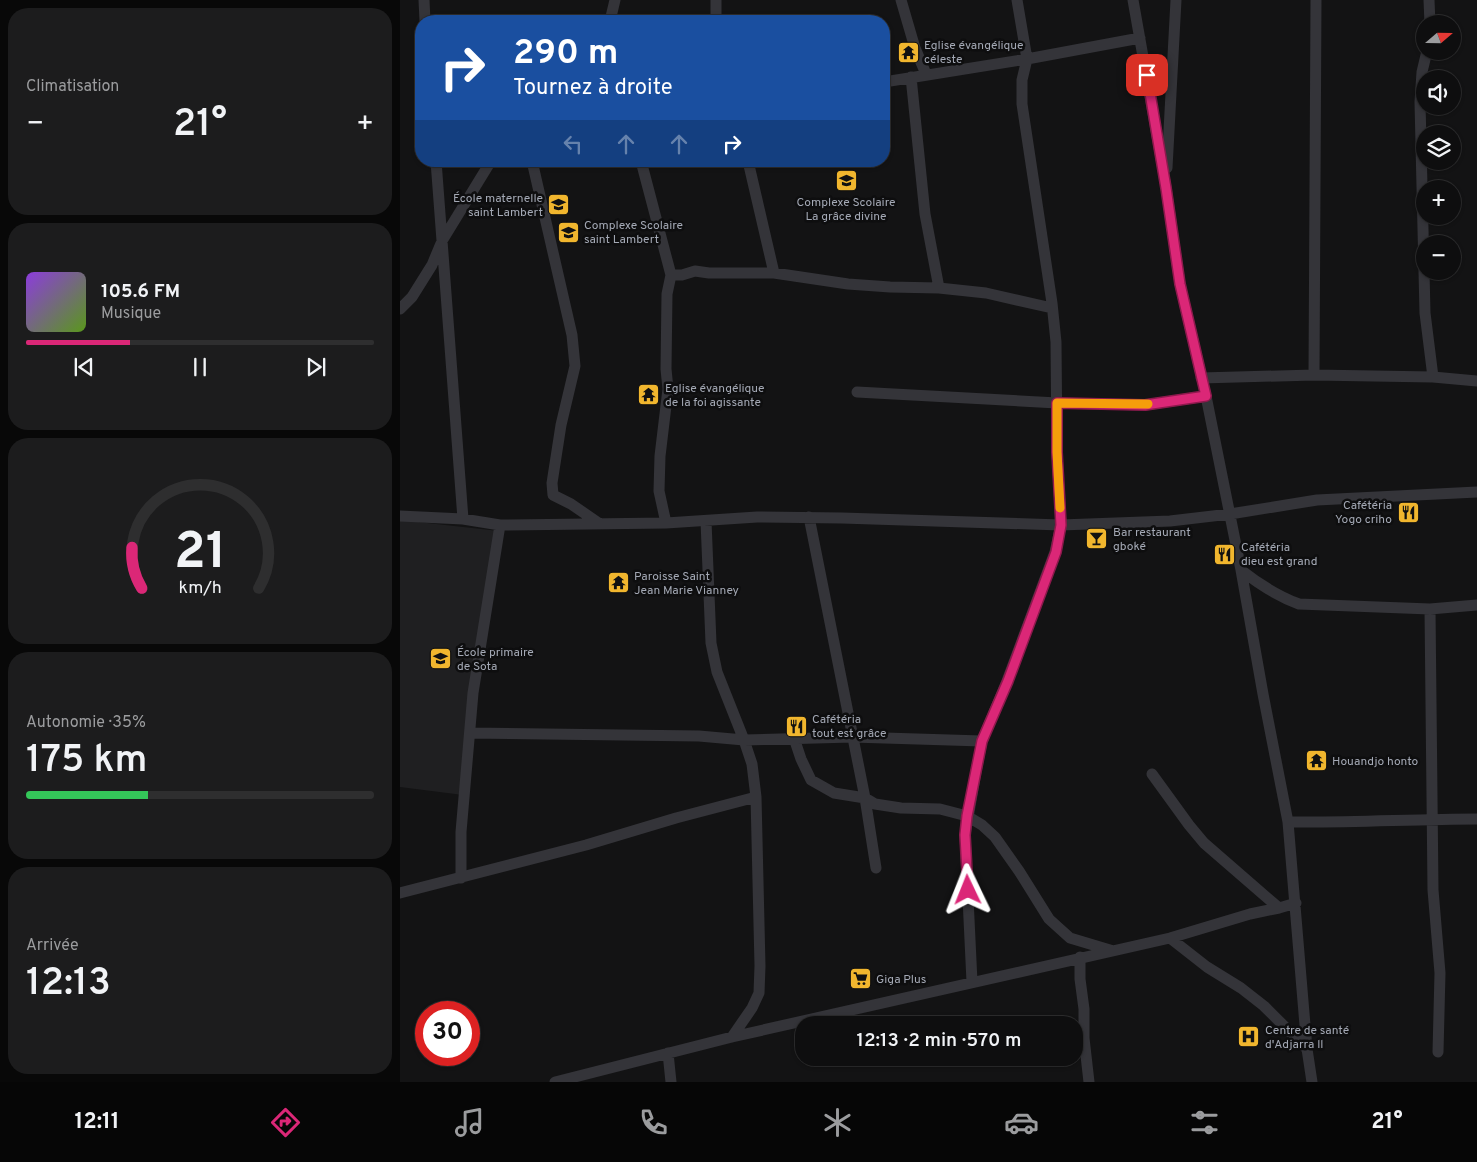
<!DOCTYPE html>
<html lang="fr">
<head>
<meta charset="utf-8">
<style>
	:root { --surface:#0e0e0f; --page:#1c1c1d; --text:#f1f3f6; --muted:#9b9c9e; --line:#2e2e2f; --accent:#db2777 }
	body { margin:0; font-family:Overpass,sans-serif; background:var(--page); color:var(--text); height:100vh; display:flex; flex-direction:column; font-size:19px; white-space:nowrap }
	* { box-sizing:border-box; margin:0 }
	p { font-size:16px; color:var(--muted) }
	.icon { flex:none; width:28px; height:28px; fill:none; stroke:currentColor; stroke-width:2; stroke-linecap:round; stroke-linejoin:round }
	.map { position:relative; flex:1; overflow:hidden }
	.side { display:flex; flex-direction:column; gap:8px; padding:8px; background:#080808; width:400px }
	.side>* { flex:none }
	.hud { position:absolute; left:15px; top:15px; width:475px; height:152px; border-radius:20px; box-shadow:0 1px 4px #0004,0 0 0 1px var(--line); background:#1a4fa0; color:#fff; overflow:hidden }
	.needle { width:32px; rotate:70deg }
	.tools { position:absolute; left:1016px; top:15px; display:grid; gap:10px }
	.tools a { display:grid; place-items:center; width:45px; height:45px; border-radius:50%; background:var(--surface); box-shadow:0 1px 4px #0004,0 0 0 1px var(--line); font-size:25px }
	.speed { position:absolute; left:15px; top:1001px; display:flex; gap:10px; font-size:25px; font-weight:700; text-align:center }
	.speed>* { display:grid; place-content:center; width:65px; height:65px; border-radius:50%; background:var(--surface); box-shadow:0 1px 4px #0004,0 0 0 1px var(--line); line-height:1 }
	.speed .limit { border:8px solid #d22; background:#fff; color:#111 }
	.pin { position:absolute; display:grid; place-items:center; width:42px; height:42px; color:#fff; margin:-21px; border-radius:10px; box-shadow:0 2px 8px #0006 }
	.me { position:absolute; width:55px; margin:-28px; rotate:358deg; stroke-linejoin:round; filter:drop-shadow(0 0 4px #0008) }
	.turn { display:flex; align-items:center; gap:18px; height:105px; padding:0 15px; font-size:22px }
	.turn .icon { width:65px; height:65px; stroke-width:2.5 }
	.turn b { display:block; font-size:35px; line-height:42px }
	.lanes { display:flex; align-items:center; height:48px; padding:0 15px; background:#0003; justify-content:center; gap:25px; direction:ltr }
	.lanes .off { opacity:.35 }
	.big { font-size:38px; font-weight:600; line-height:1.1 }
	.side .card { flex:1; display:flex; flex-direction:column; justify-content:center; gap:8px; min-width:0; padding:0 18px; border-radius:20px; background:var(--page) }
	.side .dial { align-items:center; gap:0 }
	.dial svg { height:130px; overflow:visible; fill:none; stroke:var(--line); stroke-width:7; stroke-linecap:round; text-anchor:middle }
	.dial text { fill:var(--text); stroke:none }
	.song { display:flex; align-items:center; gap:15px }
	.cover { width:60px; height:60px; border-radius:8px; background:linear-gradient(135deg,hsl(270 70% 55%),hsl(90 70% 35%)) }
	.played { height:5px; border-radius:2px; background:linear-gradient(90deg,var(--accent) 30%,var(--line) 30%) }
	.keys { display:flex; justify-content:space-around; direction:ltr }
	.heat { display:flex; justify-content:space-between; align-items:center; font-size:28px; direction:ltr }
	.charge { height:8px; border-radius:4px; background:linear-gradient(90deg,#34c759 35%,var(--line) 0) }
	.trip { position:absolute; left:395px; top:1016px; width:288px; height:50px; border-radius:20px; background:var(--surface); box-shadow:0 1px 4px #0004,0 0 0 1px var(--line); font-weight:600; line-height:50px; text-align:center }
	.tab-bar { display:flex; height:80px; justify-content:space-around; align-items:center; background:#060606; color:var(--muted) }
	.tab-bar .icon { width:35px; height:35px }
	.tab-bar .active { color:var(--accent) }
	.tab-bar b { font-size:22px; color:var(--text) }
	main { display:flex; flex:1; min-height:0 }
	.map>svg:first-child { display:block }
</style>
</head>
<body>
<main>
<section class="side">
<div class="card"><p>Climatisation</p>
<div class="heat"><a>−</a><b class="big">21°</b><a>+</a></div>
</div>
<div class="card">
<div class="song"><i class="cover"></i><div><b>105.6 FM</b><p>Musique</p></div></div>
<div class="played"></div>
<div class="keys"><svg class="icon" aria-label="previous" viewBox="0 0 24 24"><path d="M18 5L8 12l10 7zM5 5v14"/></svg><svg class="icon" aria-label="pause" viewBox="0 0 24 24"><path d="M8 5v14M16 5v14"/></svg><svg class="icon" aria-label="next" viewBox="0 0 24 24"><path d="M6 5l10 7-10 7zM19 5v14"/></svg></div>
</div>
<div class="card dial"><svg viewBox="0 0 100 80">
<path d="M14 69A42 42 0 1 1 86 69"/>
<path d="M14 69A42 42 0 0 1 8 44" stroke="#db2777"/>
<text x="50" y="56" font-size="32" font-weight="700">21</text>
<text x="50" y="72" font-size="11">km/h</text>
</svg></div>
<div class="card"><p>Autonomie · 35%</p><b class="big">175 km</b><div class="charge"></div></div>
<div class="card"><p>Arrivée</p><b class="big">12:13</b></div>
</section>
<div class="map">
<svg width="1077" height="1082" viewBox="0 0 1077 1082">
	<rect width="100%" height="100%" fill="#131314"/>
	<path fill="#1f1f21" d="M0,520L99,531L63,795L0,787Z"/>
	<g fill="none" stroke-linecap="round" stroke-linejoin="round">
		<path stroke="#343439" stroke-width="11" d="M24,0L25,21
			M316,0V21
			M501,0L515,48L526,74
			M733,0L766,187L780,284L806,396L841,570L863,694L888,822L907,1049L912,1082
			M1029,0L1030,24
			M210,21L215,0
			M1027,51L1022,72L1020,102L1025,313L1033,377
			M511,77L525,214L539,288
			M484,82L627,59L740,38
			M36,161L63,519
			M132,161L172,335L175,366L161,425L152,483L153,495L171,504L200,524
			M241,161L271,275H282L295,271L309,273H374L448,284L490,287L539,288L586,293L652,308
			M348,161L374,273
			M767,168L776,0
			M0,309L12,297L32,265L42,241L91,161
			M914,375L916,0
			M801,378L914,375L1033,377L1077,381
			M457,392L657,403L745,405L806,396
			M0,516L63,519L100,525L266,523L357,517L442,518L661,525L770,521L830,514L917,500L1077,492
			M409,517L465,798L476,868
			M306,521L311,643L317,672L344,740L352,764L356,797L360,966L359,993L352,1008L332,1037
			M266,523L259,491L260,456L268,389L266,369L267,294L271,275
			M841,570C860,585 877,596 899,604L1030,609L1077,605
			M1030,609L1033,890L1040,973L1038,1052
			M70,733L299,736L344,740L452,737L582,741
			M394,738L401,759L411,780L434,793L465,798L475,804L501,808L540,809L567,816L582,825L595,837L619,871L649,919L670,938L710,950
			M752,774L789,825L804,843L879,908
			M888,822C951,823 1014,819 1077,819
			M61,878V832L73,693L100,525
			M0,893L186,845L276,818L356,797
			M770,938L807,967L841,988L864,1006L907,1049
			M680,957V979L684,1009V1038L689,1082
			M572,982L565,835L576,772L582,741L607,681L655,552L661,525L657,452L656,342L652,303L622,104V80L627,59L617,0
			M268,1053L271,1082
			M155,1082L332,1037L770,938L850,914L879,908L896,903"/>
	</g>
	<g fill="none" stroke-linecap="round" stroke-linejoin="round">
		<defs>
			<path id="route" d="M568,890L565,835L567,816L582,741L608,681L656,552L661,525L657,452V403L745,405L806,396L780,284L766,188L747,75"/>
		</defs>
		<use href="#route" stroke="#8e194d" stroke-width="12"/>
		<use href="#route" stroke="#db2777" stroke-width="9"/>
		<path stroke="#f59e0b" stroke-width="9" d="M660,508L657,452V403L748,404"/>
	</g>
	<defs>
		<symbol id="temple-square" viewBox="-11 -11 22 22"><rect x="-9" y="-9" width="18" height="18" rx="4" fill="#f1b62e" stroke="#0e0e0f"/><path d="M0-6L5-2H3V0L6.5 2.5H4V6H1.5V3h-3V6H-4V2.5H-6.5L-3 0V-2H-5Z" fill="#111"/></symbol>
		<symbol id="school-square" viewBox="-11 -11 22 22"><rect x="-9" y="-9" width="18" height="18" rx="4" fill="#f1b62e" stroke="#0e0e0f"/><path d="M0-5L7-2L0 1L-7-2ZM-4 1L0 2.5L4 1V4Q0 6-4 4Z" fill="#111"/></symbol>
		<symbol id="restaurant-square" viewBox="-11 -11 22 22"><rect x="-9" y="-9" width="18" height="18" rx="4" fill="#f1b62e" stroke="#0e0e0f"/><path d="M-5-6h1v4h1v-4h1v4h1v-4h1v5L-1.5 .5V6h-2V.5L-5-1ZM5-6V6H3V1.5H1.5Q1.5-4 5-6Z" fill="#111"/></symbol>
		<symbol id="bar-square" viewBox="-11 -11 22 22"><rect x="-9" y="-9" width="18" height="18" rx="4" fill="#f1b62e" stroke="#0e0e0f"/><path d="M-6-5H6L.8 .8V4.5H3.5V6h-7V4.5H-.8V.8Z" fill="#111"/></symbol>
		<symbol id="supermarket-square" viewBox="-11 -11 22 22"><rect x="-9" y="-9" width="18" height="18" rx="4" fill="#f1b62e" stroke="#0e0e0f"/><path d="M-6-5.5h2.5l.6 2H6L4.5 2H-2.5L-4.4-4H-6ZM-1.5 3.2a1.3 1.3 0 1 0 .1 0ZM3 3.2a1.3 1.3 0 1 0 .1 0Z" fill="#111"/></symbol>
		<symbol id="hospital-square" viewBox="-11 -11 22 22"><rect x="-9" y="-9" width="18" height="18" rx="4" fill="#f1b62e" stroke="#0e0e0f"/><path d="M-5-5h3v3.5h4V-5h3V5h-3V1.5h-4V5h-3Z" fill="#111"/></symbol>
	</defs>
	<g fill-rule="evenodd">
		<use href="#temple-square" x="496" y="40" width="25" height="25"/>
		<use href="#school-square" x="434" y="168" width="25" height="25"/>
		<use href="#school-square" x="146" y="192" width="25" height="25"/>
		<use href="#school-square" x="156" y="220" width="25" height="25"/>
		<use href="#temple-square" x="236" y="382" width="25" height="25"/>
		<use href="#restaurant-square" x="996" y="500" width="25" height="25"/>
		<use href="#bar-square" x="684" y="526" width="25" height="25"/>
		<use href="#restaurant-square" x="812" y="542" width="25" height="25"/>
		<use href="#temple-square" x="206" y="570" width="25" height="25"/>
		<use href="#school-square" x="28" y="646" width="25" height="25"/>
		<use href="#restaurant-square" x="384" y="714" width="25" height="25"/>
		<use href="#temple-square" x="904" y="748" width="25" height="25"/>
		<use href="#supermarket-square" x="448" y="966" width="25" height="25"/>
		<use href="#hospital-square" x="836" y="1024" width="25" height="25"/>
	</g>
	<g text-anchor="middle" stroke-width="5" stroke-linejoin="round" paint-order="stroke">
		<g font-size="12" fill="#a4a9b5" stroke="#0e0e0f" text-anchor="start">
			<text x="524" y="49">Eglise évangélique<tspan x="524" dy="14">céleste</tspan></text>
			<text x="143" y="202" text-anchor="end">École maternelle<tspan x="143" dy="14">saint Lambert</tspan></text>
			<text x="446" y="206" text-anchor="middle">Complexe Scolaire<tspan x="446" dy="14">La grâce divine</tspan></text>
			<text x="184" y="229">Complexe Scolaire<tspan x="184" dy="14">saint Lambert</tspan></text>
			<text x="265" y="392">Eglise évangélique<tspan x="265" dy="14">de la foi agissante</tspan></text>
			<text x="992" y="509" text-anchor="end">Cafétéria<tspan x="992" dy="14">Yogo criho</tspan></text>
			<text x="713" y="536">Bar restaurant<tspan x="713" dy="14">gboké</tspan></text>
			<text x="841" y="551">Cafétéria<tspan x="841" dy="14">dieu est grand</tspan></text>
			<text x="234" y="580">Paroisse Saint<tspan x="234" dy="14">Jean Marie Vianney</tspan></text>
			<text x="57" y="656">École primaire<tspan x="57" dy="14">de Sota</tspan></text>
			<text x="412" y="723">Cafétéria<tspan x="412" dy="14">tout est grâce</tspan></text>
			<text x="932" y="765">Houandjo honto</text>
			<text x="476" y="983">Giga Plus</text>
			<text x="865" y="1034">Centre de santé<tspan x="865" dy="14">d'Adjarra ll</tspan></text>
		</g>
	</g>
</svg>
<div class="tools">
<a><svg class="needle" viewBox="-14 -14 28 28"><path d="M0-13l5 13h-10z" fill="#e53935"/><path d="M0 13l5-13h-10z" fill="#9b9c9e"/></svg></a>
<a><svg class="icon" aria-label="sound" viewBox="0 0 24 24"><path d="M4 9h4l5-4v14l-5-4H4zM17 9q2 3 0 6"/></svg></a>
<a><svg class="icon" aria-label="layers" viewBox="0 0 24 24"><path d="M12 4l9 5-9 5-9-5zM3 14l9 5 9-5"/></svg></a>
<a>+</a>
<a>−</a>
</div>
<div class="speed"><div class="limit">30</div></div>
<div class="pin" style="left:747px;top:75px;background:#d93025"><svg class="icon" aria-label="arrive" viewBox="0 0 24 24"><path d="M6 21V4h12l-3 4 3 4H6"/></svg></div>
<svg class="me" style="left:568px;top:890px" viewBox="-20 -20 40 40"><path d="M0-17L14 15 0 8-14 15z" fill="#db2777" stroke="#fff" stroke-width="4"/></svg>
<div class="trip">12:13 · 2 min · 570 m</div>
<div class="hud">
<div class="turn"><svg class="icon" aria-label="right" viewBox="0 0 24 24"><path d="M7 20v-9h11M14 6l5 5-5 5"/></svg><div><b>290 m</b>Tournez à droite</div></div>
<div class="lanes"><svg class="icon off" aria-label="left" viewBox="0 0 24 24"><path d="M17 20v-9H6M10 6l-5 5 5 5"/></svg><svg class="icon off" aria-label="ahead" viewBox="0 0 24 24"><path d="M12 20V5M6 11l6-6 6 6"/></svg><svg class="icon off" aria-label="ahead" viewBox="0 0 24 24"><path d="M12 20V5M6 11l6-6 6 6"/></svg><svg class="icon" aria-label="right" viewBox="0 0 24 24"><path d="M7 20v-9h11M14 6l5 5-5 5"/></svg></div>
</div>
</div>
</main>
<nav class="tab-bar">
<b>12:11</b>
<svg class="icon active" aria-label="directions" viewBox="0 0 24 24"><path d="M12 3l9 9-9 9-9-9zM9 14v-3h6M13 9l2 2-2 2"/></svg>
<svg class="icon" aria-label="music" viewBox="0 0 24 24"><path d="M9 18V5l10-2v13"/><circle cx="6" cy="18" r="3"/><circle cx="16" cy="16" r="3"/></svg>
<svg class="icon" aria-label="phone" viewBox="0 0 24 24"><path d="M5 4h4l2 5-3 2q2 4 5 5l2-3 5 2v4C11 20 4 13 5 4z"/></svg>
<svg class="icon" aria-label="climate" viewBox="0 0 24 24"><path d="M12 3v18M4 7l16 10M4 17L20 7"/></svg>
<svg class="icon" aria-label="car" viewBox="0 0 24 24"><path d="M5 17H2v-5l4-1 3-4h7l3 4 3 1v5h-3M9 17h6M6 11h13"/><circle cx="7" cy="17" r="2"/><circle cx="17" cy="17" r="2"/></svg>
<svg class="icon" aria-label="filters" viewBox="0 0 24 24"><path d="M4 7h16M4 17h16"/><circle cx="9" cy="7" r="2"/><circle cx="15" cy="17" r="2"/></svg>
<b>21°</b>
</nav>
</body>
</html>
